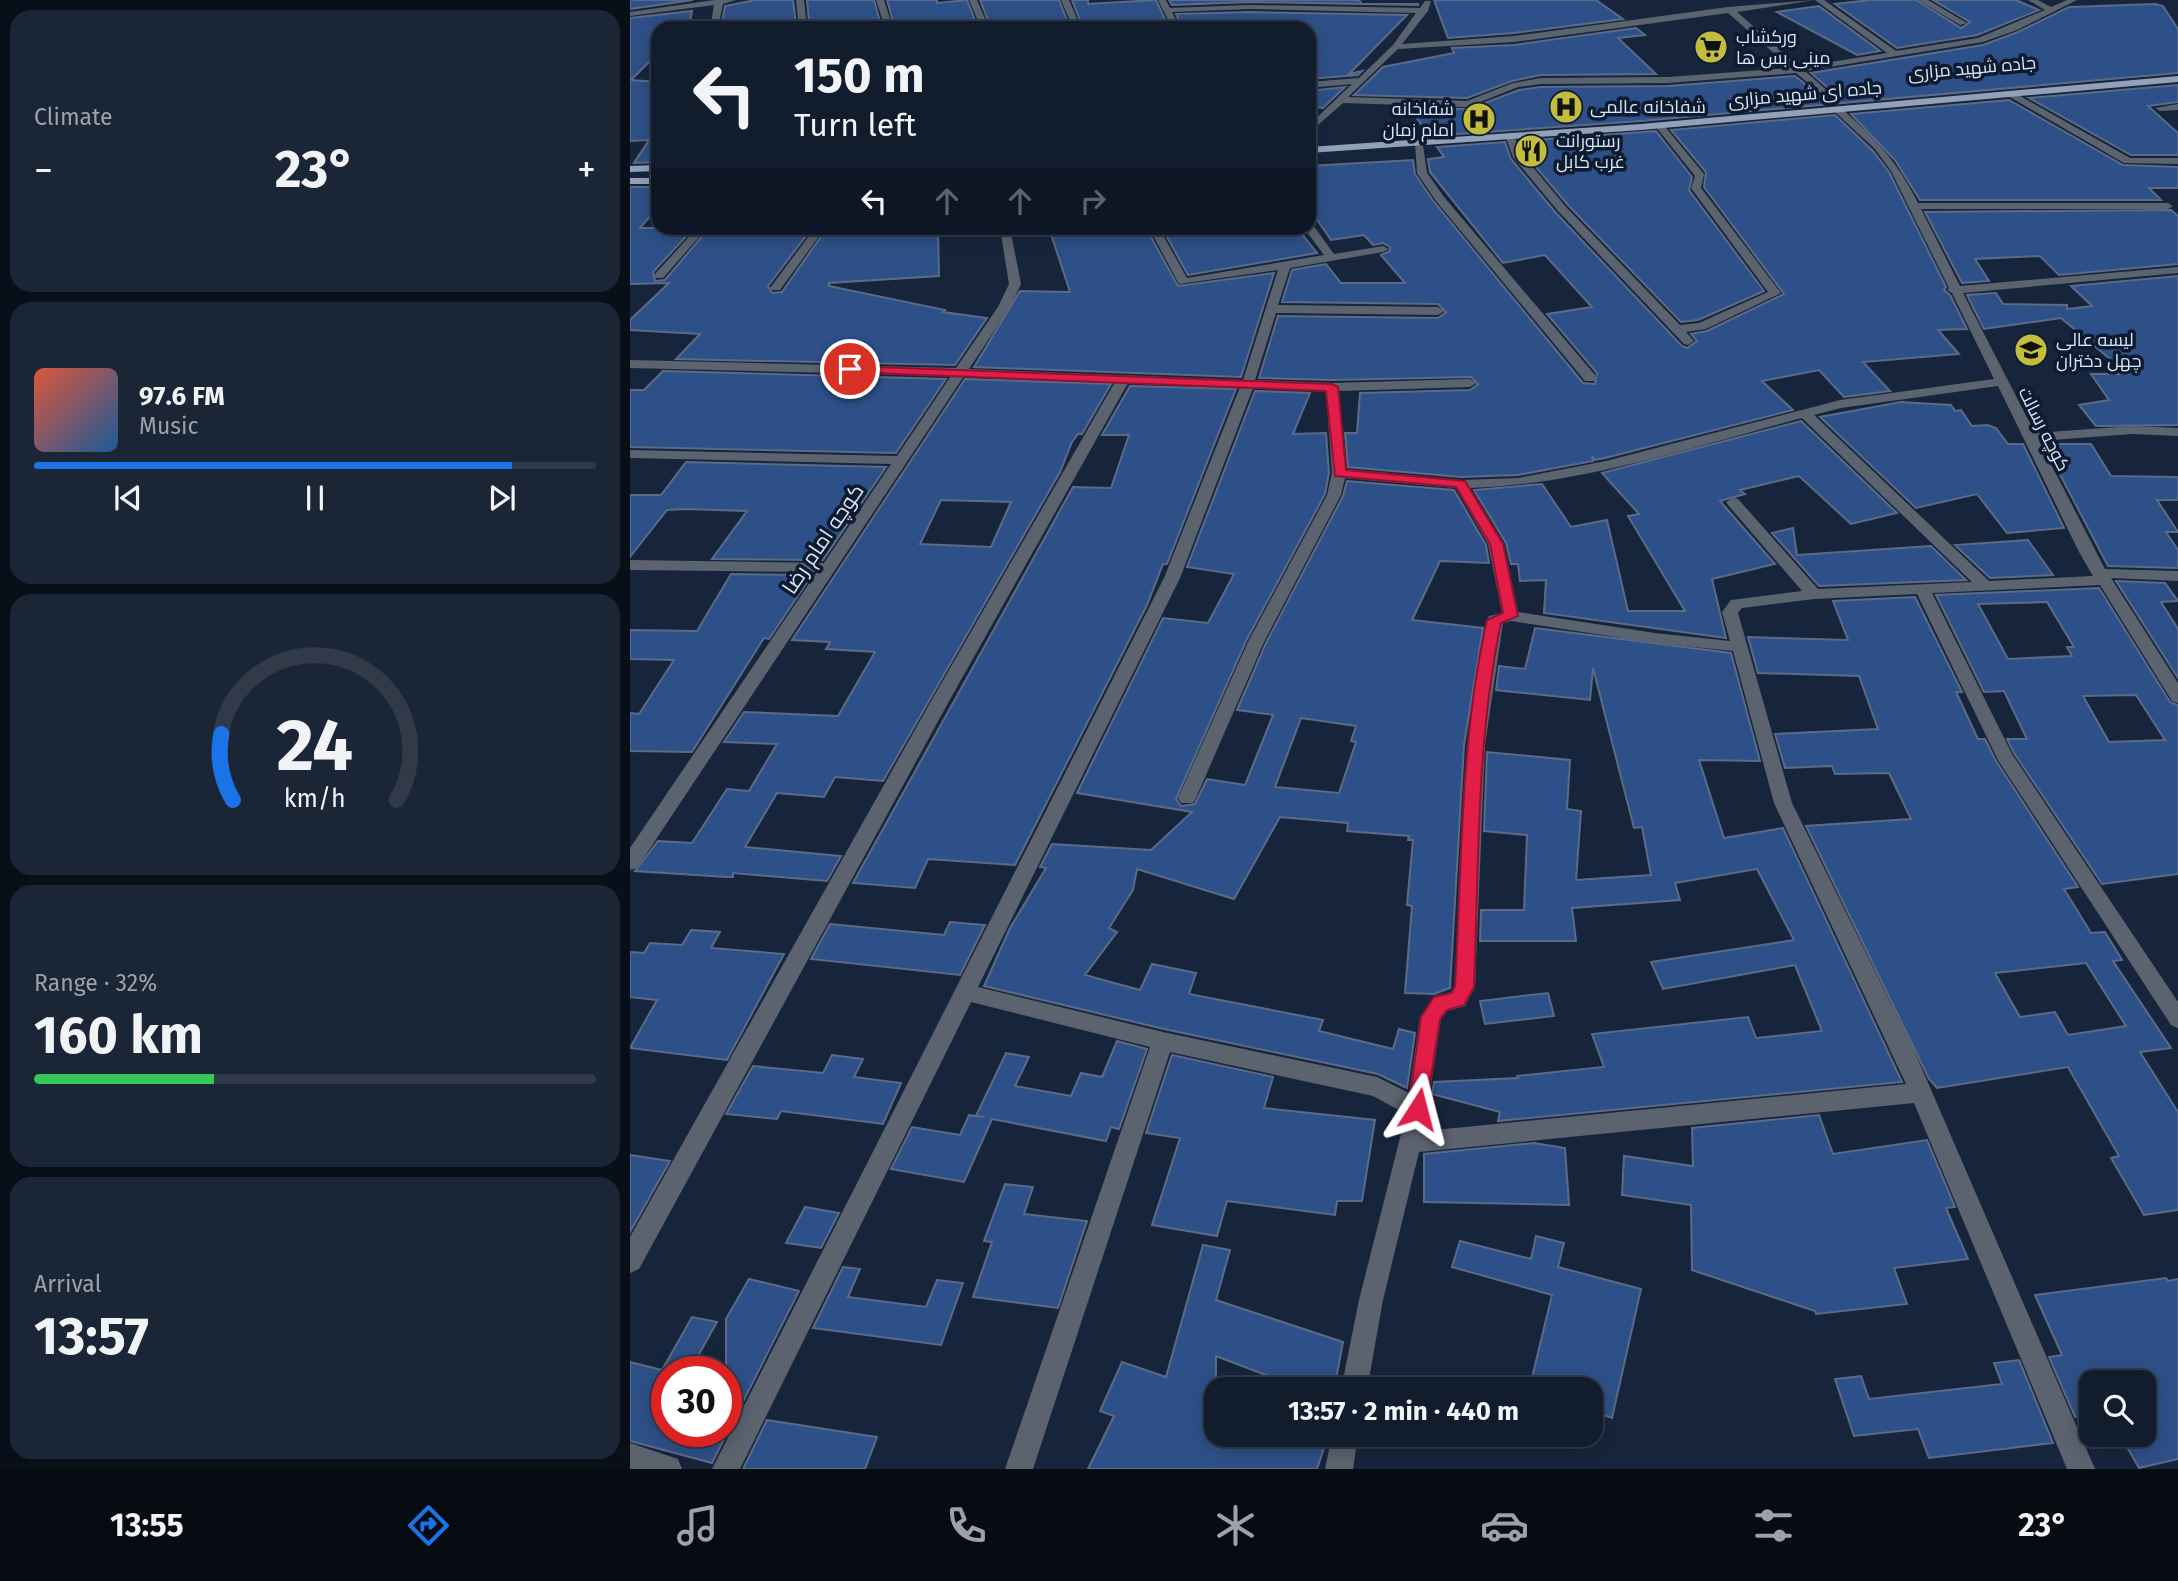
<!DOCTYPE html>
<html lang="en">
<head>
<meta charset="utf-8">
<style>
	:root { --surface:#111c2d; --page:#1a2535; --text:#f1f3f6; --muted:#9ca1aa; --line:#303a49; --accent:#1a73e8 }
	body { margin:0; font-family:"Fira Sans",Cairo,sans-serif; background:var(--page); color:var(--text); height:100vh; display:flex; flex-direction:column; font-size:26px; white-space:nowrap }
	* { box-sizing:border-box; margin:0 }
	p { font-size:23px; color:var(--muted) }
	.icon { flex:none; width:38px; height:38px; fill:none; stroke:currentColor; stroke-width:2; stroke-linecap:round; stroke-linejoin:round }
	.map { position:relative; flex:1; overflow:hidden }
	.sheet { display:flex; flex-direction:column; gap:10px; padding:10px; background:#090f19; width:630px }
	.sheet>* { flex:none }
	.banner { position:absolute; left:21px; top:21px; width:665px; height:214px; border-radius:21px; box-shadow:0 4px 18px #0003,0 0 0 2px var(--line); background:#111c2d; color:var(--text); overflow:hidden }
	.controls { position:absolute; left:1449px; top:1370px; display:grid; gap:14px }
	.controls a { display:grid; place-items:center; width:77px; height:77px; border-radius:14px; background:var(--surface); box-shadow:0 4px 18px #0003,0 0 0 2px var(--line); font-size:35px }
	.speed { position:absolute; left:21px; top:1356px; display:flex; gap:14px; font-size:35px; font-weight:700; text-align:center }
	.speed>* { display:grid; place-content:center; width:91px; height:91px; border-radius:50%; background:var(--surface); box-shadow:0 4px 18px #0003,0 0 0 2px var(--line); line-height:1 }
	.speed .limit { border:10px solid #d22; background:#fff; color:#111 }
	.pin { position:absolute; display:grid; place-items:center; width:60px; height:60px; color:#fff; margin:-30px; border:4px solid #fff; border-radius:50%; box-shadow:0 2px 7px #0007 }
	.me { position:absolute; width:77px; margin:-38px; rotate:9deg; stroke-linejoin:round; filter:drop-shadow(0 0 5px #0008) }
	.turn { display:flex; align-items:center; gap:24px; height:147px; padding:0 28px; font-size:32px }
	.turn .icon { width:91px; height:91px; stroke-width:2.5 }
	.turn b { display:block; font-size:49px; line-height:60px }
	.lanes { display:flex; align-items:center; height:66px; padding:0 28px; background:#0003; justify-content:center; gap:35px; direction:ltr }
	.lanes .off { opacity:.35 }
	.big { font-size:52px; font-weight:700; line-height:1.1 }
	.sheet .tile { flex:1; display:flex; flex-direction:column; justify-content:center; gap:10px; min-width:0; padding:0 24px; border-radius:21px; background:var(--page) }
	.sheet .dial { align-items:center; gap:0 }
	.dial svg { height:182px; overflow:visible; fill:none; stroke:var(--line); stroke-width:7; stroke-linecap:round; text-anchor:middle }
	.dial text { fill:var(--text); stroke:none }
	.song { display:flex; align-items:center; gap:21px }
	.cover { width:84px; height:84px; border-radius:10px; background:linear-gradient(135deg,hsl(10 70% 55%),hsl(210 70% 35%)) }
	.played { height:7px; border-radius:4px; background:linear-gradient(90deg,var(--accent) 85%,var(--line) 85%) }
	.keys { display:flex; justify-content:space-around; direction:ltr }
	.heat { display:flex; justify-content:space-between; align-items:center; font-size:38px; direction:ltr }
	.charge { height:10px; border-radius:5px; background:linear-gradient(90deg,#34c759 32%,var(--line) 0) }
	.trip { position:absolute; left:574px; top:1377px; width:399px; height:70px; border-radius:21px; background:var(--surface); box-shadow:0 4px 18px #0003,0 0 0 2px var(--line); font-weight:700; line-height:70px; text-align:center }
	.tab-bar { display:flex; height:112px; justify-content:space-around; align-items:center; background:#070b12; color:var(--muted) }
	.tab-bar .icon { width:49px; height:49px }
	.tab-bar .current { color:var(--accent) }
	.tab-bar b { font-size:32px; color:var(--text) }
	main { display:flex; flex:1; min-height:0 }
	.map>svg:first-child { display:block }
</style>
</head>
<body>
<main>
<section class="sheet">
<div class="tile"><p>Climate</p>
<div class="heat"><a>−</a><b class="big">23°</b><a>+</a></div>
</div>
<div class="tile">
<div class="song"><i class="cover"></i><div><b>97.6 FM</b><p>Music</p></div></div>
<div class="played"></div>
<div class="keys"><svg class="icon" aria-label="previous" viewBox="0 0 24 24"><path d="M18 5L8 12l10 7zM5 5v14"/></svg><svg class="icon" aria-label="pause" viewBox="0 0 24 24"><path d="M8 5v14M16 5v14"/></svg><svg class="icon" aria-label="next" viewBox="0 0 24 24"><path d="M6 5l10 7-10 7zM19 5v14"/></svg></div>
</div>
<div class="tile dial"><svg viewBox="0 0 100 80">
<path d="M14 69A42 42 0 1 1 86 69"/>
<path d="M14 69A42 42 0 0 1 9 40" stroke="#1a73e8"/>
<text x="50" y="56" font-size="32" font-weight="700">24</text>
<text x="50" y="72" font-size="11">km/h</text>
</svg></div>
<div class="tile"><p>Range · 32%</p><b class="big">160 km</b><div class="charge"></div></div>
<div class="tile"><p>Arrival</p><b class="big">13:57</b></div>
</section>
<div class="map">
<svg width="1548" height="1469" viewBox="0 0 1548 1469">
	<rect width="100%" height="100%" fill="#17253c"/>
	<path fill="#2e5088" stroke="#5b6b87" stroke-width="2" fill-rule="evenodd" d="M0,0H63L0,9Z
		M125,0H163L166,24L91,28L95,6Z
		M177,0H244L250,22L184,28L179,22Z
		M257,0H307V3L337,0L348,28H265Z
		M350,0H429L440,28H361Z
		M442,0H458V4L526,0L539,28H453Z
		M539,0H729L732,4H788V5L620,2L542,5Z
		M804,0H966L993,19L884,33L818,38Z
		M1241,0H1286L1331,28L1340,22L1303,0H1386L1409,10L1347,35L1267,48L1205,4Z
		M1525,4L1533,6L1548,29V73L1011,121L799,136L784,114H777V108L839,109L889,90L911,87L1038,86L1165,76L1200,104L1206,100L1207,96L1181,73L1353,45L1388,32L1439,7Z
		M1189,6L1250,51L1227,55L1147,12Z
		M62,11L59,27L28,28V53L1,80L28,82V162L4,163L19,140L0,141V18Z
		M620,12L777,15L719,74L732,71L728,75L679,79V28H552L546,14Z
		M1006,28L1015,35L988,38L1026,74L911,75L882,81L837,98L724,95L753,67L824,53L822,48L884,45Z
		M1548,85V102L1518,106L1548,133V155H1501L1399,98Z
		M715,87L693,108L685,107L679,114V91Z
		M1379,100L1493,165L1548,167V188H1519L1531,200H1290L1265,160L1221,114Z
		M1205,115L1243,151L1259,172L1316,287L1314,290L1320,295L1337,329L1308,330L1329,354L1233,362L1260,391L1214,397L1189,370L1132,381L1163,410L975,458L965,460L962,456L963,461L888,475L831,477L718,467L715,433H727L730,393L840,390L848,384L841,377L702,380L629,378L648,316L808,318L816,312L808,304L652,302L662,270L696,264L711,283H775L751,255L760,251V247L753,243L743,245L734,235L701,240L679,208V166L783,160L785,174L804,202L953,383L965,384L967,373L917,314L962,307L915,255L873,263L800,172L798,159L814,157L807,147L875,142L881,159L926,213L1052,346L1057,348L1067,341L1061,334L1077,331L1154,294L1074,187L1076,172L1041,130Z
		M1026,131L1062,177L1059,190L1134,291L1068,320L1051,322L938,205L894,153L889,141Z
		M0,187H28V207L10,228H64L23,272L25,281L35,280L79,228H182L138,286L142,293L152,292L197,228H308L309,276L199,283V286L315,310L313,312L357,318L325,365L46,359L70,334L0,330V320L39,283L0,284Z
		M1541,210L1548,216V264L1429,275L1410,256L1345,259L1359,281L1332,283L1295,212Z
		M419,228H516L548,286L644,273L611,377L344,367L390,291L440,292Z
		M532,228H667L687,253L558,275Z
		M1548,276V425L1466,426L1449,405L1479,400L1461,374H1498L1431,318L1354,329L1337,295L1366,293L1373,304L1437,305V309L1462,306L1441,286Z
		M33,371L316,379L266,453L0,447V390H14Z
		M335,379L481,384L452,434H448L442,442L430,472L253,781L205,777L194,797L147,793L115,847L211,856L197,881L103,873V877H97L5,871L28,841L62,843L97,789L119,791L147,744L94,742L114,712L208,716L245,652L196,649L200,642L162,640ZM311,500L381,502L361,547L290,544Z
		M500,386L606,389L537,564H533L517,605L385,865L298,859L285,888L223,883L443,487L481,488L499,435H472Z
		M625,391L680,393L663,434L696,433L699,473L695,494L616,641L546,799L551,806L565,804L577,779L615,785L643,715L607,710L636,643L713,496L717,481L824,490L856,545L859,563L810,561L782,620L853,628L834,745L820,988L804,994L775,993L782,906L777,905L783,840H778L779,836L717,831L718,823L650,817L604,899L507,869L503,890L479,928L487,932L455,975L510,990L522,964L566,973L559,994L693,1020L689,1031L763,1049L769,1029L785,1033L777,1088L748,1074L534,1029L354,986L380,928L416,868L410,867L422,844L521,850L562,812L447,793L533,618L578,623L604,574L557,567ZM671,718L726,726L721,741L726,742L709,793L645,787Z
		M1271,402L1321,405L1325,411L1331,410L1342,426L1358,425L1366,428L1378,444H1393L1434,528L1377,533L1347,494L1286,508L1190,417Z
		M1171,421L1267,513L1221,524L1169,476L1110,490L1115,494L1090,501L1145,564L1082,579L1096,638L914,613L916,580L890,581L888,564H881L876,543L844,490L912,484L941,527L977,520L998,611H1055L998,516L1009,514L972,473Z
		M1414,444H1461L1481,476L1548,477V500H1527L1548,532H1536L1548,550V568L1478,566Z
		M56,462L256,467L193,560L82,559L117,511L55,509L37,510L0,557V495H31Z
		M1163,528L1167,555L1301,546L1336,580L1189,586L1142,533Z
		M1398,540L1423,575L1360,578L1325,545Z
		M101,574L182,575L139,639L134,638L62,752L0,751V713L9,714L44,660L0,659V630L67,631Z
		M1486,581L1535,583L1548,601L1531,602L1548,629V678Z
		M1469,588L1540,702L1548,705V874L1472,884L1384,753L1377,739H1397L1374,691L1354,692L1306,595ZM1417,602L1444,647H1437L1442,656L1378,659L1348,604ZM1506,695L1535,740L1479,742L1453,696Z
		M1285,597L1332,692H1326L1348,739H1355L1366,761L1448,887L1434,889L1461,933L1475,932L1492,960L1483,961L1541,1048L1510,1052L1548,1112V1210L1514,1215L1481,1158L1489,1156L1438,1067L1307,1088L1299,1079L1176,826L1281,819L1259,773L1205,774L1202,766L1155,768L1145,734L1248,729L1229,676L1128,673L1118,637L1218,640L1203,601ZM1456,963L1496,1026L1438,1035L1425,1012L1390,1017L1365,973Z
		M905,628L1101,653L1130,761L1069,760L1094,838L1153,828L1272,1082L868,1121L870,1112L802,1094L804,1082L888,1078L887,1076L974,1067L962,1034L1118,1017L1126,1038L1192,1031L1165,965L1033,989L1021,962L1164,940L1127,869L1045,883L1050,900L942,908L946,941H850L851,910H894L897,835L854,831L857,752L940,760L937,809L951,811L946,880L1021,875L1012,827L1004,828L963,668L960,700L866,690L869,666L895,669Z
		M320,922L355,925L330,975L181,959L200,924L314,935Z
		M61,930L90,932L81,948L154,954L97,1060L0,1048L27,1000L0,997V952L14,953L20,943L52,945Z
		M918,993L924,1016L855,1024L850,1001Z
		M487,1041L517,1049L489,1129L481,1127L476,1141L362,1119L334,1182L261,1169L282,1127L330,1135L339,1115L354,1117L346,1116L376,1053L399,1057L385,1086L441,1096L451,1073L472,1077Z
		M202,1055L233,1059L224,1077L271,1083L253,1124L151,1111L147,1119L96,1114L123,1066L193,1073Z
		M542,1055L643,1077L634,1108L745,1120L732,1201H707L705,1215L597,1201L587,1236L522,1225L550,1138L516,1133Z
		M1189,1115L1203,1154L1297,1140L1325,1207L1316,1208L1338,1259L1264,1268L1277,1304L1186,1314L1185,1311L1062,1270L1061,1205L992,1195L994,1156L1063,1166L1062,1128Z
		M904,1143L935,1148L939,1205L794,1202V1154Z
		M0,1155L40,1161L0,1232Z
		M375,1184L403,1187L394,1214L457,1221L428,1308L343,1297L362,1242L354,1241Z
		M175,1207L209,1213L191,1248L156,1243Z
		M906,1236L934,1243L928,1267L1011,1289L982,1418L961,1411V1390H899L922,1295L822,1267L830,1241L901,1259Z
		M573,1245L600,1250L586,1300L713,1342L704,1390H675L586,1356V1435H656L694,1448L687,1469H458L484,1416L470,1411L492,1362L536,1377Z
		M213,1267L230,1269L218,1297L296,1307L307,1280L333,1283L311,1345L183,1328Z
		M1536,1278L1538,1281L1548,1279V1459L1509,1468L1490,1435H1514V1382H1461V1415L1445,1417L1419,1357L1432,1355L1405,1295Z
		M119,1279L169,1291L82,1463L0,1441V1362L32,1370L62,1317L87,1322L59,1372H37V1432H96V1319Z
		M1389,1360L1423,1443L1299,1458L1288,1429L1224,1436L1205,1379L1231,1376L1239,1399L1372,1384L1364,1363Z
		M137,1420L247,1437L235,1469H113Z"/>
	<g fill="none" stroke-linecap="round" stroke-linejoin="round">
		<path fill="#5b636f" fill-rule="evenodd" d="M85,0H106L93,4L88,28H80L84,5L0,16V12Z
			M166,0H174L177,28H169Z
			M246,0H254L263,28H255Z
			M339,0H347L359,28H351Z
			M431,0H439L451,28H443Z
			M528,0H536L540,8L620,5L790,8L795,1H801L798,11L772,44L884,36L1098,7L1185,0L1107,12L1170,67L1257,53L1185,0H1194L1266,51L1348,38L1415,10L1398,0H1408L1421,7L1437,0H1447L1387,30L1353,42L1175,71L1203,96L1205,98L1200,101L1166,73L1038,83L911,84L888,87L838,107L713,103L679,133V125L722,84L679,88V82L729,78L763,45L786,13L620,9L542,12L550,28H542ZM1098,13L1161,68L1038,77L911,78L883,83L837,101L718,97L768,49L884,42Z
			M1288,0H1298L1337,23L1330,25Z
			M1381,91L1500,158H1548V164L1494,163L1378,96L1376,94Z
			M1548,104V110L1530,111L1525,108Z
			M1204,107H1210C1246,140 1266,159 1288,203H1538L1543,206L1538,209H1291L1330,286L1548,267V273L1333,293L1405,433L1502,426L1548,428V436L1502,434L1409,441L1475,569L1548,571V581L1481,578L1548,683V703L1542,701L1470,585L1302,593L1382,754L1548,1002V1028L1541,1025L1368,760L1287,594L1184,599L1112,608L1108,613L1162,803L1283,1048L1465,1469H1437L1284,1103L789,1152L753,1300L737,1390H711L729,1300L776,1114L743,1096L540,1052L403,1469H375L520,1047L341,1002L110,1469H82L534,578L610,387L498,383L318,703L9,1269L0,1273V1237L300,703L485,382L334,376L7,868L0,870V848L187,572L0,570V560L194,563L261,464L0,458V450L267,456L321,376L0,368V360L326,368L368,307L379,284L370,228H380L391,284L380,307L339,369L613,380L648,270L549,284L519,228H529L557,278L694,255L674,228H679V224L683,225L704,254L753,246L759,249L753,252L660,268L648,305L808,307L814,311L808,315L646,313L625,380L702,383L840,379L846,383L840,387L709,391L716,469L831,480L888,478L976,461L1210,400L1364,379L1322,293L1317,290L1319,288L1261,171L1245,149L1204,111ZM1368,386L1449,552L1463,576L1359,581L1184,415L1211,408ZM623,388L696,391L702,473L697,495L618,642L548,798L551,803H563L566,798L634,642L711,495L715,478L826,488L858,544L872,613L859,616L857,620L837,745L825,986L821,992L804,997L790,1017L779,1093L747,1077L533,1032L348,987L550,578ZM1172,418L1342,582L1188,589L1108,499L1103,498L1096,502L1098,505L1172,591L1101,600L1092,612L1100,641L1025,633L888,612L874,544L840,488C953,484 1063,447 1172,418ZM881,621L1025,643L1103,651L1144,803L1276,1084L794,1131L811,1019L817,1011L835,1006L845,987L855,745L873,623Z
			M1026,123H1032L1074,174L1071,188L1151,293L1076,329L1056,332L1064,341L1058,345L1054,344L928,211L883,157L876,138L884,136L892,154L936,207L1050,325L1069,323L1138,292L1061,188L1065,176L1026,127Z
			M785,143L793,145L797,173L814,197L965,375V381H955L806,201L787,173Z
			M67,228H77L33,278H25V274Z
			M185,228H195L150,290H142L140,288Z
			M702,1435H728L723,1469H695Z
			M0,1443L48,1459L52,1469H0Z"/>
		<path fill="#92a1ba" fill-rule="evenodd" d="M1548,76V82L1011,130L679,153V147L1011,124Z
			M28,165V171L0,172V166Z
			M0,178H28V184H0Z"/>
	</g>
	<path fill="#e11d48" stroke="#92132f" stroke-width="2" d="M220,366L702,384L708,387L716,470L835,481L873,544L888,616L871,623C846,741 849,866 844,987L834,1005L817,1010L810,1019L795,1116L788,1118L781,1116L778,1109L791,1017L804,997L822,993L825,986C832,865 830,739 857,620L873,613L860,544L826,487L705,476L696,391L216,372L215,369Z"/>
	<defs>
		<symbol id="supermarket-disc" viewBox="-11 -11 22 22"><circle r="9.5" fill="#c3bd3f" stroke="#0d1b31"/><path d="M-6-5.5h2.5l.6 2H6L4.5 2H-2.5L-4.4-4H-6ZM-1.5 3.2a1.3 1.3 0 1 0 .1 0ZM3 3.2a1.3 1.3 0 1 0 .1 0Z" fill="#111"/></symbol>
		<symbol id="hospital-disc" viewBox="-11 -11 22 22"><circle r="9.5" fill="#c3bd3f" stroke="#0d1b31"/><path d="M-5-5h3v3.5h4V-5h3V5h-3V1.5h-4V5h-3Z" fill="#111"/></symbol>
		<symbol id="restaurant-disc" viewBox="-11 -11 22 22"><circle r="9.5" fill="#c3bd3f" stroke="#0d1b31"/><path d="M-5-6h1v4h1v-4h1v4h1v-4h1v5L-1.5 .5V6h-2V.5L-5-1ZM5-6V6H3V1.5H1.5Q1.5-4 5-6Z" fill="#111"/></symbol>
		<symbol id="school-disc" viewBox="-11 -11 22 22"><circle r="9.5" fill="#c3bd3f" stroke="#0d1b31"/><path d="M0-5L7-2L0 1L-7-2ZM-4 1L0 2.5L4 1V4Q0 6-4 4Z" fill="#111"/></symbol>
	</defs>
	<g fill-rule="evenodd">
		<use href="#supermarket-disc" x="1062" y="28" width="38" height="38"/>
		<use href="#hospital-disc" x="917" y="88" width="38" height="38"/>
		<use href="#hospital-disc" x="830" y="100" width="38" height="38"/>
		<use href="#restaurant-disc" x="882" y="132" width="38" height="38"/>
		<use href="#school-disc" x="1382" y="331" width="38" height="38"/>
	</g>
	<g text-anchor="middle" stroke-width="7" stroke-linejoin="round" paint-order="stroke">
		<g font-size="18" fill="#dae4f4" stroke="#0d1b31" text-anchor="start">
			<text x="1106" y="43">ورکشاب<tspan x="1106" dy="21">مینی بس ها</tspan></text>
			<text x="960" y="113">شفاخانه عالمی</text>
			<text x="824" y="115" text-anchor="end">شفاخانه<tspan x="824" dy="21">امام زمان</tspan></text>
			<text x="926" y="147">رستورانت<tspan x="926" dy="21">غرب کابل</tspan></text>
			<text x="1426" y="346">لیسه عالی<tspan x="1426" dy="21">چهل دختران</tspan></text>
		</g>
		<g font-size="18" fill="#dae4f4" stroke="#0d1b31">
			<text transform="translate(1342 68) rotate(-5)" y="6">جاده شهید مزاری</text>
			<text transform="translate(1175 94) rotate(-5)" y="6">جاده ای شهید مزاری</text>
			<text transform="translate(1414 429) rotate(63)" y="6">کوچه رسالت</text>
		</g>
		<g font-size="21" fill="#dae4f4" stroke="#0d1b31">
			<text transform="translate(193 539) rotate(-56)" y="7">کوچه امام رضا</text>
		</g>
	</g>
</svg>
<div class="controls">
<a><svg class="icon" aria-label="search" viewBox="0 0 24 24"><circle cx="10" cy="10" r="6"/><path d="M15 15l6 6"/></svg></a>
</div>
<div class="speed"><div class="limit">30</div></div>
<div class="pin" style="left:220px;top:369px;background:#d93025"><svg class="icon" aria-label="arrive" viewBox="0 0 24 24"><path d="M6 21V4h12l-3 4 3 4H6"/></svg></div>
<svg class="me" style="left:788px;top:1109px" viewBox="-20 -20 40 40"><path d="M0-17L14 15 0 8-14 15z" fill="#e11d48" stroke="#fff" stroke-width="4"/></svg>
<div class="trip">13:57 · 2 min · 440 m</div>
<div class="banner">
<div class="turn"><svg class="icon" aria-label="left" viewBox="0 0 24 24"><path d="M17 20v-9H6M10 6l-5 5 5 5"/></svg><div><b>150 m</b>Turn left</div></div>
<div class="lanes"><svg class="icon" aria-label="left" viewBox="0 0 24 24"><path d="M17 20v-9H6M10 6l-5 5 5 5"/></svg><svg class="icon off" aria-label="ahead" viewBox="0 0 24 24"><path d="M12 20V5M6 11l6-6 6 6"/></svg><svg class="icon off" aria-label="ahead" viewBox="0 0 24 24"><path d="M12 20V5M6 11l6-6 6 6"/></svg><svg class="icon off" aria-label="right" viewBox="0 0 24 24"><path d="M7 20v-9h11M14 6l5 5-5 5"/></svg></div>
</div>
</div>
</main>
<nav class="tab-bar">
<b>13:55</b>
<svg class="icon current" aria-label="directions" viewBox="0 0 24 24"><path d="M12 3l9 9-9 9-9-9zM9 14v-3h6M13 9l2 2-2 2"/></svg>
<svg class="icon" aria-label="music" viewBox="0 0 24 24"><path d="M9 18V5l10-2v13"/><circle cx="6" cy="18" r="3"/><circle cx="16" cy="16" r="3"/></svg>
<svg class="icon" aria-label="phone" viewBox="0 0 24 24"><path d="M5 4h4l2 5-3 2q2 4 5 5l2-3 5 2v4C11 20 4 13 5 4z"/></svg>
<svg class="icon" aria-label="climate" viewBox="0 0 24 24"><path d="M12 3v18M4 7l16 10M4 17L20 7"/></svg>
<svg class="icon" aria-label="car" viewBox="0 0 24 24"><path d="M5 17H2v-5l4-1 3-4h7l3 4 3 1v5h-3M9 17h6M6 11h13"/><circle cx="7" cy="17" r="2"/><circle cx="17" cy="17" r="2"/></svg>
<svg class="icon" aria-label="filters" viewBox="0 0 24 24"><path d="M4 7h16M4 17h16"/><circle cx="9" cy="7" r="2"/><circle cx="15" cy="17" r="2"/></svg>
<b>23°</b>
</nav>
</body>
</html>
